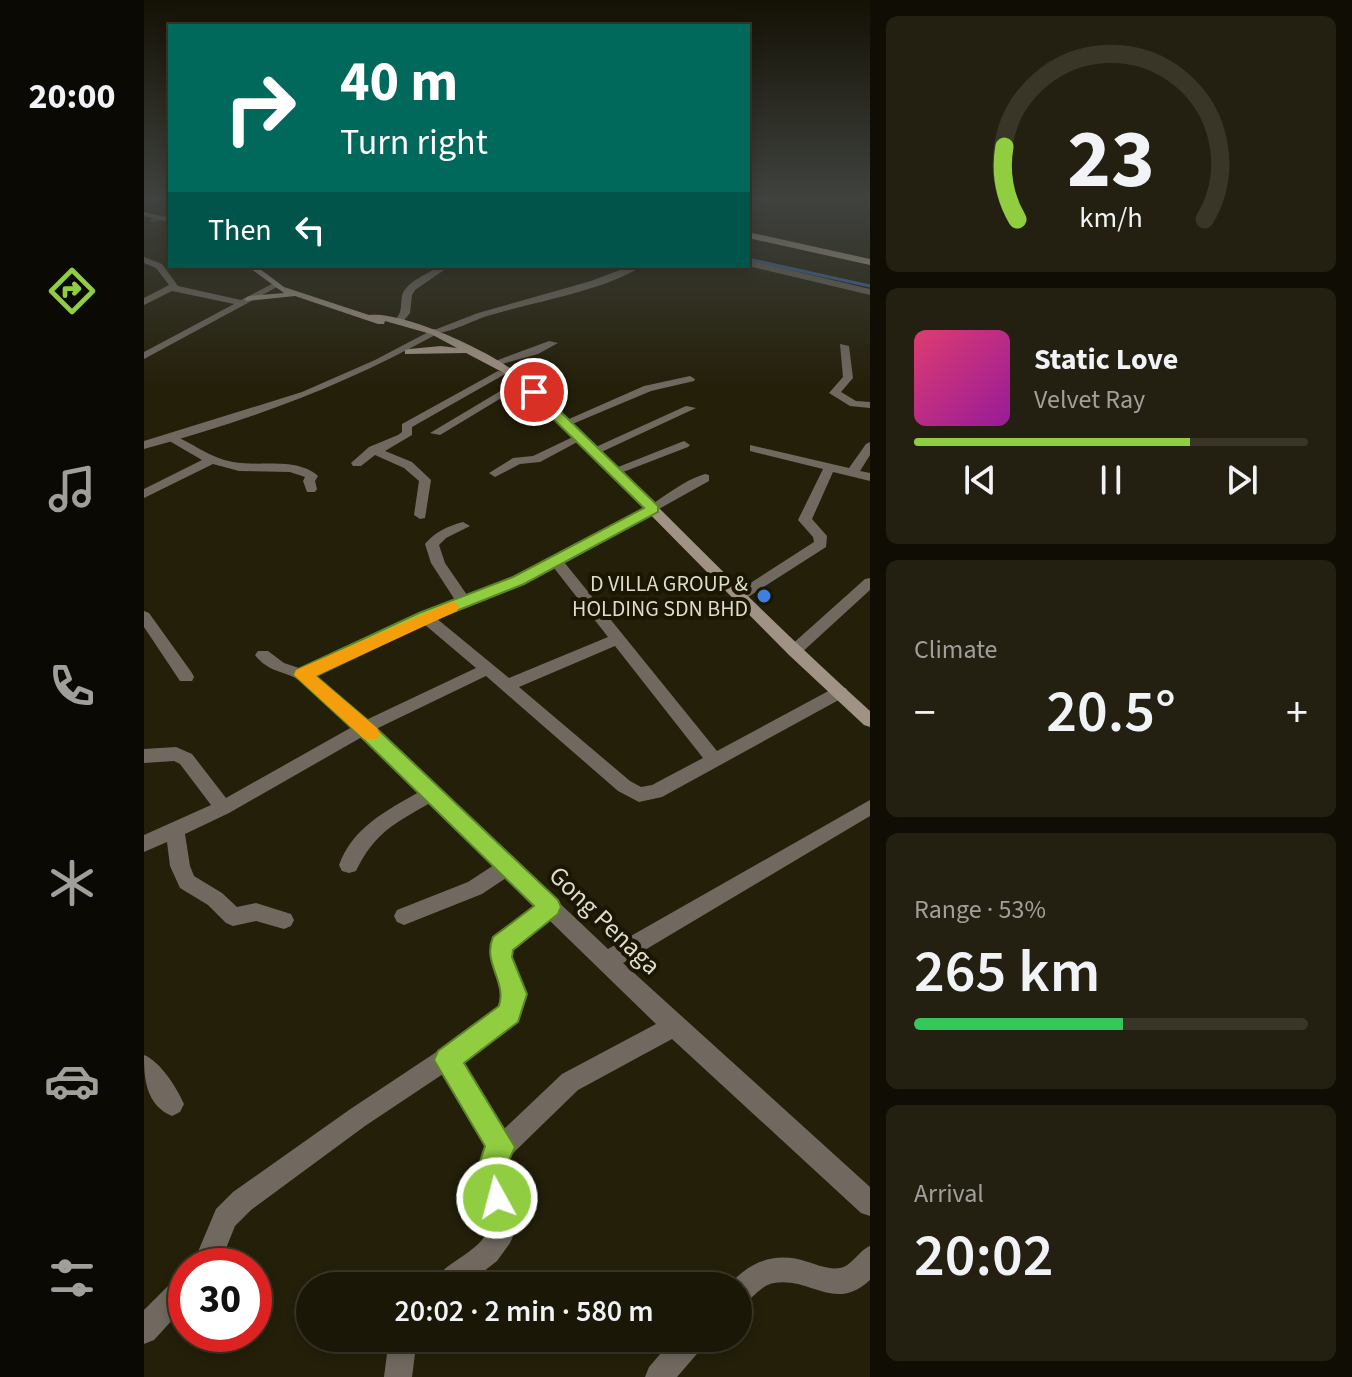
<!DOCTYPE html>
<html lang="en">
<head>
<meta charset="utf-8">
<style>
	:root { --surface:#1b1707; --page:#242011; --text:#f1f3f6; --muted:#a09f9b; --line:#393628; --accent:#91cd40 }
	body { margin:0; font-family:"Source Sans 3",sans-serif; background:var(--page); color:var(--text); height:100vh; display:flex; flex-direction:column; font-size:30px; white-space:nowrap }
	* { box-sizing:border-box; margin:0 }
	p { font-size:26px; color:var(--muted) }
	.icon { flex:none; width:44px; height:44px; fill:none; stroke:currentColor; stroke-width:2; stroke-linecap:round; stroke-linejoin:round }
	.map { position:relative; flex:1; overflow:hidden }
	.drawer { display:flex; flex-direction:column; gap:16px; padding:16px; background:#0f0d04; width:482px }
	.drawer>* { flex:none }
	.guide { position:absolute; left:24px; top:24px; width:582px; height:244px; border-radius:0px; box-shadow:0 4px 12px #0003,0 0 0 2px var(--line); background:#00695c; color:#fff; overflow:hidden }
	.speed { position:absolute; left:24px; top:1248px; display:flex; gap:16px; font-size:40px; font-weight:700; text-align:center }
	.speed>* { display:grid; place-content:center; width:104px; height:104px; border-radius:50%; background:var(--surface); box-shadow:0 4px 12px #0003,0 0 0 2px var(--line); line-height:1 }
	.speed .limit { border:12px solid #d22; background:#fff; color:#111 }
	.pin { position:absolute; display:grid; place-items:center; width:68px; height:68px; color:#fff; margin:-34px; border:4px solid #fff; border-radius:50%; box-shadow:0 2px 8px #0007 }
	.me { position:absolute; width:88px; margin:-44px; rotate:353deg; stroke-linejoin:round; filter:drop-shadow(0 0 6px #0008) }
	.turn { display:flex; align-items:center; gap:28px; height:168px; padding:0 40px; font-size:36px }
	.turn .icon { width:104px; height:104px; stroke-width:2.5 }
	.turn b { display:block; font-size:56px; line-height:68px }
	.then { display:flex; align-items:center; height:76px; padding:0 40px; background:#0003; gap:16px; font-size:30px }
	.big { font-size:60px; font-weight:600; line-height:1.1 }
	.drawer .card { flex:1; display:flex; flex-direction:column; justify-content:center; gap:12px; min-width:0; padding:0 28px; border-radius:12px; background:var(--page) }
	.drawer .dial { align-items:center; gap:0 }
	.dial svg { height:208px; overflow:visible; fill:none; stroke:var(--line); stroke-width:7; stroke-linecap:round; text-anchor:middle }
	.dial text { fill:var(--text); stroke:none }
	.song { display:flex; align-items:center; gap:24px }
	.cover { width:96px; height:96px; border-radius:12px; background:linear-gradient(135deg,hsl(340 70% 55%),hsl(300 70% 35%)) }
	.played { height:8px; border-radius:4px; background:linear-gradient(90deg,var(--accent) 70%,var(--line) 70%) }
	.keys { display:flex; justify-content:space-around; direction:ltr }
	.heat { display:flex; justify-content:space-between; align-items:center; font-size:44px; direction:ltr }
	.charge { height:12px; border-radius:6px; background:linear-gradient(90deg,#34c759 53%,var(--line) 0) }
	.trip { position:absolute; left:152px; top:1272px; width:456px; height:80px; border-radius:40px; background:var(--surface); box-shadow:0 4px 12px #0003,0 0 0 2px var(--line); font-weight:600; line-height:80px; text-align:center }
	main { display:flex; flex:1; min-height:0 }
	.menu { display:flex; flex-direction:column; width:144px; justify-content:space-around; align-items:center; background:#0b0903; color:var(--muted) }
	.menu .icon { width:56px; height:56px }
	.menu .active { color:var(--accent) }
	.menu b { font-size:36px; color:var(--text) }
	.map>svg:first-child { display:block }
</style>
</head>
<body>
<main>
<nav class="menu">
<b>20:00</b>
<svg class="icon active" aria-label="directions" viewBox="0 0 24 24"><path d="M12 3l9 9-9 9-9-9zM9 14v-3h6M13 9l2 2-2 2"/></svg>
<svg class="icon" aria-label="music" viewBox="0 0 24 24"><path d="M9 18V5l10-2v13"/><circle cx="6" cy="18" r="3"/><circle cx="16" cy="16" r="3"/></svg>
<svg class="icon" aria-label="phone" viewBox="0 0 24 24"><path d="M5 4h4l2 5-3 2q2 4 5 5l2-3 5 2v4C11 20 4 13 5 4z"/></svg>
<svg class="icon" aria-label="climate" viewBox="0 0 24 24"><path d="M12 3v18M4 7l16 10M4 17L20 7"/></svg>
<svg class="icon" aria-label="car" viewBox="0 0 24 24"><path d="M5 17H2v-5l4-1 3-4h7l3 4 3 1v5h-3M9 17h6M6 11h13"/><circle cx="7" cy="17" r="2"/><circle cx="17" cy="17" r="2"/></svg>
<svg class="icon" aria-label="filters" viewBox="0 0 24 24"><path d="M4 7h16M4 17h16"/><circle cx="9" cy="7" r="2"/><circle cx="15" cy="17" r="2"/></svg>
</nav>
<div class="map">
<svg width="726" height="1377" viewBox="0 0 726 1377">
	<rect width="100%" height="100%" fill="#241f09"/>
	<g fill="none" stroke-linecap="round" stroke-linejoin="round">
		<path stroke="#3d6caf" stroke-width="3" d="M604,259L726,286"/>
		<path fill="#716960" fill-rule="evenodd" d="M18,196H26V198L0,204V200Z
			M26,214V218L9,222L5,220Z
			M0,257L18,264L34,286L97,300L128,284L135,286L0,359V352L90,304L28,291L0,305V298L25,285L12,268L0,263Z
			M604,260L726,289V295L604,266Z
			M296,266H306L271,290L268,295L266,313L258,323H252L250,321C259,312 256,307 258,296C261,282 285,273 296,266Z
			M486,266H498C460,291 389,302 343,316C330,320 296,338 285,332L334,313L447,281Z
			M405,341L414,343L394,354L351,366L346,363Z
			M696,344L705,346L709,378L697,392L712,401L726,402V408L706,406L685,393L699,377Z
			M354,371L363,373L268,427V435L241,451L268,462L287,480L281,518L276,519L270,515L275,481L260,468L231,455L217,466H209L207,463L225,447L254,435L258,432V424Z
			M546,376L551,379L550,381L507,391L426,425L416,423L500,386Z
			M373,381L382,383L296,435L286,433Z
			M542,406L552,408L453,454L449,455L443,451Z
			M26,434C48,442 65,458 89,462C115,467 153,457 174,476L171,481L173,489L171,492H163L159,481L161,477L146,472L95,471L69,464L0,498V489L58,460L22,439L20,437Z
			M435,434L441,437L439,439L396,462L376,464L351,477L345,473L369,458L389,456Z
			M540,441L546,445L544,447L474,474H466L464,471Z
			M726,442V455L716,471L726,473V481L689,472L668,519L683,536L682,547L601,599H591L589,596L591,593L670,542L669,537L654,520L679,469L606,451V445L705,468L722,444Z
			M561,474L565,475V481L420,562L573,751L690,688H702L704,692L702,696L518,797L495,802L474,791L342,676L232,729L464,949L726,800V816L479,963L726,1187V1216L717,1213L528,1039L434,1090L363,1159L359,1171L370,1214V1234L366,1243L353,1261L321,1286H287C297,1262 339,1252 344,1228C349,1209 334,1190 335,1171C335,1164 340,1154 343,1147L299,1074L221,1126L107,1210L91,1226L75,1266H48L72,1209L89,1192L205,1110L348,1015C374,981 335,972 351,938L392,906L362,878L338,894L260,925L253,922L250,916L253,910L324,882L350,865L286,803C250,824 231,832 212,871L205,873L198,871L195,865C209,827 242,811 275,792L218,737L85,813L41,834L46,866L50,876L78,893L93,907L112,903L147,914L150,920L147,926L140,929L112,921L89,926L82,923L64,905L36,888L26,866L23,842L0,852V835L67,805L36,764L30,761L0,763V749L32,747L48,754L82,798L208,727C191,712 174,692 155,680C139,670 125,673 111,655L114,651H124L140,663L158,669L276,614L311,600L287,563L281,544C291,532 304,526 319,522L326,526L302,538L295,545L301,563L323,595C385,572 444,540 502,508C522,496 538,481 561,474ZM410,568L464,637L365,678L292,618L379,584ZM280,624L332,668L222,720L170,676ZM471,646L559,758L508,785L497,787L486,781L375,687ZM405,920L512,1024L418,1074L360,1129L317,1062C342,1045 389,1024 378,987C375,973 366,964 368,950Z
			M726,578V590L655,655H645L642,651L645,647L721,579Z
			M0,611L5,613L48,673L50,677L48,681H36L0,627Z
			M0,1055C16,1061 33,1088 40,1104L36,1112L28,1116C2,1105 0,1079 0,1055Z
			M726,1246V1280C690,1313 668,1277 630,1283C616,1285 607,1302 594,1307V1286H584C606,1261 632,1251 664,1262C674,1265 686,1270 696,1268C708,1266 714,1251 726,1246Z
			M42,1273V1305L10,1340L0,1344V1310L33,1277Z
			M245,1338H273L268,1377H240Z
			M530,1338H562L558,1348L533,1377H501L505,1367Z"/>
		<path fill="#716960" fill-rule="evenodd" d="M290,329L295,332L293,334C199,386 104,421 0,449V441L158,392L231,360Z"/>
		<path fill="#a09385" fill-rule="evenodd" d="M0,212L26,218V222L0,216Z
			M103,266H112L140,287L225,315C259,311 343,350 370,371C418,408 460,454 503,496C576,569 649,642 726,711V727L720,725L645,655L406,413L360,373L322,353L261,354V350L265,349L297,346L313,348L287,334L241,321L240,324H234L151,296L102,301L100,299L105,296L140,293Z"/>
		<path fill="#c5b4a2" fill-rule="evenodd" d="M604,232L726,259V265L604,238Z"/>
	</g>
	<linearGradient id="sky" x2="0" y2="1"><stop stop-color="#141105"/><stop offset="0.51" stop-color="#3f423e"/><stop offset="1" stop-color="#3f423e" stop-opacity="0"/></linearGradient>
	<rect width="726" height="388" fill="url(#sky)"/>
	<path fill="#91cd40" stroke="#5e852a" stroke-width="2" d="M385,390H394L514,506V512L380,584L287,621L172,676L227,723L414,900L417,907L414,914L369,950L368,957L383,994L374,1022L320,1063L371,1147L360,1171L367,1198L363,1208L353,1212L343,1208L333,1171L341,1146L290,1060L294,1051L355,1006C363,981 338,963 349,937L390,906L213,733L150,675L152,670L275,613L369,577L500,508L385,395Z"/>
	<path fill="#f59e0b" d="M307,602L313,603L315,607L313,611L172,676L233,728L236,734L233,739H220L150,675L152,670Z"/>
	<circle fill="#3f7fe0" stroke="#1a1602" stroke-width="3" cx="620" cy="596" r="8"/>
	<g text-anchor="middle" stroke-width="8" stroke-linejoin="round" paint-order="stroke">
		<g font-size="22" fill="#dedcce" stroke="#1a1602" text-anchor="end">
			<text x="604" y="591">D VILLA GROUP &amp;<tspan x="604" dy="25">HOLDING SDN BHD</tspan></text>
		</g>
		<g font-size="26" fill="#dedcce" stroke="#1a1602">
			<text transform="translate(461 920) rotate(44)" y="9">Gong Penaga</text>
		</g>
	</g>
</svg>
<div class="speed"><div class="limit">30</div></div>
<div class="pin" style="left:390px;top:392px;background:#d93025"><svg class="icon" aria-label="arrive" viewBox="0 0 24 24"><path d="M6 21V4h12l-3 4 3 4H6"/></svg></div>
<svg class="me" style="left:353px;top:1198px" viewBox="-20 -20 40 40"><circle r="17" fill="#91cd40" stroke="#fff" stroke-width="3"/><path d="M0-11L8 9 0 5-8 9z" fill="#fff"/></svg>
<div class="trip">20:02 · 2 min · 580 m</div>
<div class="guide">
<div class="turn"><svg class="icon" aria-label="right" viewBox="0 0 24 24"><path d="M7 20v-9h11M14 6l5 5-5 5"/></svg><div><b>40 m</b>Turn right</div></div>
<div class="then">Then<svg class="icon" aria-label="left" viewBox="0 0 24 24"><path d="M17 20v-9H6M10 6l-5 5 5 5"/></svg></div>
</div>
</div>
<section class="drawer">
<div class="card dial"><svg viewBox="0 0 100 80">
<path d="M14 69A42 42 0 1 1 86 69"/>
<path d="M14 69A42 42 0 0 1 9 41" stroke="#91cd40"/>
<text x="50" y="56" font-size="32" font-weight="700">23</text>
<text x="50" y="72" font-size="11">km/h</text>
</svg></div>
<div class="card">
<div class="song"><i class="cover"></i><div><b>Static Love</b><p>Velvet Ray</p></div></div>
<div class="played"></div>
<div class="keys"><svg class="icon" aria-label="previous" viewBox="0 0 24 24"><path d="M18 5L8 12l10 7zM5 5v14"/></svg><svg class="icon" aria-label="pause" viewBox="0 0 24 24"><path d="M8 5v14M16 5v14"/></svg><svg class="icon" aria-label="next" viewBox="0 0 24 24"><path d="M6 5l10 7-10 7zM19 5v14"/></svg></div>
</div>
<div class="card"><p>Climate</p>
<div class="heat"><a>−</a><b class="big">20.5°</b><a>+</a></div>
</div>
<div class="card"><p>Range · 53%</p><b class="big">265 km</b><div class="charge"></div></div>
<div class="card"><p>Arrival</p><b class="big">20:02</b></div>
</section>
</main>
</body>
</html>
